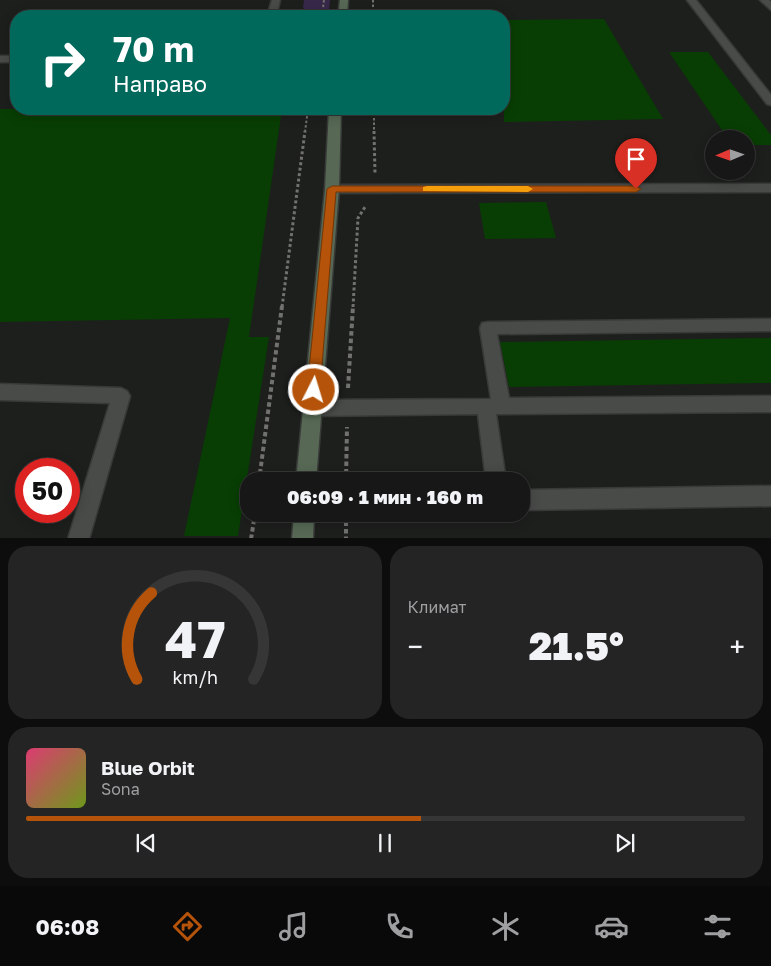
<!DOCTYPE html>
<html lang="ru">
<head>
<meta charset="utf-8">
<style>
	:root { --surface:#161716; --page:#232423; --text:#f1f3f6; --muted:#9e9fa1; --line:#353635; --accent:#b45309 }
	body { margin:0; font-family:"Golos Text",sans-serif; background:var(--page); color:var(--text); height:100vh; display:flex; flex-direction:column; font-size:19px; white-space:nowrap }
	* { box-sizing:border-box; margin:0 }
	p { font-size:16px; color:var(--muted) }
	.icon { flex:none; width:28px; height:28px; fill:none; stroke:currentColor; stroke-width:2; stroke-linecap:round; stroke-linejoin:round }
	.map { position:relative; height:538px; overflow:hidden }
	.sheet { display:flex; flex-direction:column; gap:8px; padding:8px; background:#0c0d0c; flex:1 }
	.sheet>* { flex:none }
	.hud { position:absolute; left:10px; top:10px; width:500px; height:105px; border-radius:20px; box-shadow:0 2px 12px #0003,0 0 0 1px var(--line); background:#00695c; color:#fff; overflow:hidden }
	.needle { width:32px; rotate:268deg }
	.tools { position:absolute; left:705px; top:130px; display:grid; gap:10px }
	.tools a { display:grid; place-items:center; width:50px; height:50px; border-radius:50%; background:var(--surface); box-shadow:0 2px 12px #0003,0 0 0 1px var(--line); font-size:25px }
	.speed { position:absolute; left:15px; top:458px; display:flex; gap:10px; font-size:25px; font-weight:700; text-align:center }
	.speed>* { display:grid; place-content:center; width:65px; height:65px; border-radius:50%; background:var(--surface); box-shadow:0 2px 12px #0003,0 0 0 1px var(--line); line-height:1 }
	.speed .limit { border:8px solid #d22; background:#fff; color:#111 }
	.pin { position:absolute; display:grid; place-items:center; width:42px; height:42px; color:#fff; margin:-51px -21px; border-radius:50% 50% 50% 0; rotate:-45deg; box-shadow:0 0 5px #0007 }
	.pin .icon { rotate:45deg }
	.me { position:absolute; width:55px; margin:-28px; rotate:5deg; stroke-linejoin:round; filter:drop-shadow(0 0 4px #0008) }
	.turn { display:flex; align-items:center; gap:18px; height:105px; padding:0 20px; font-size:22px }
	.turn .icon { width:65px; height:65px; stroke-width:2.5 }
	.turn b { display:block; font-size:35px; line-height:42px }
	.big { font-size:38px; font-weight:800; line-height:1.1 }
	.sheet .card { flex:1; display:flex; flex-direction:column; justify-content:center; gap:8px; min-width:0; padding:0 18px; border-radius:20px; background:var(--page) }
	.sheet .dial { align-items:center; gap:0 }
	.dial svg { height:130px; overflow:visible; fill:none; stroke:var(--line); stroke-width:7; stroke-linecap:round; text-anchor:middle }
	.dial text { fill:var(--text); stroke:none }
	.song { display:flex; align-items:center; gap:15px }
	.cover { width:60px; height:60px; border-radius:8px; background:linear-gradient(135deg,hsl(340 70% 55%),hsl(80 70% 35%)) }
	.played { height:5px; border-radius:2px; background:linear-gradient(90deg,var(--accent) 55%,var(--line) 55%) }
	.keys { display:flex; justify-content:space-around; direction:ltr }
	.heat { display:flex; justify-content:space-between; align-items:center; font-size:28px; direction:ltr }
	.sheet .tiles { flex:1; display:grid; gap:8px; grid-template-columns:1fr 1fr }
	.card:last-child { grid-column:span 2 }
	.trip { position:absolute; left:240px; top:472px; width:290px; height:50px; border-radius:20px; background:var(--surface); box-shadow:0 2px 12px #0003,0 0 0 1px var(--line); font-weight:800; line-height:50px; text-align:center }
	.dock { display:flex; height:80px; justify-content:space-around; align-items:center; background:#090909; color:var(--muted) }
	.dock .icon { width:35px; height:35px }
	.dock .selected { color:var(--accent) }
	.dock b { font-size:22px; color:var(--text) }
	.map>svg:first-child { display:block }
</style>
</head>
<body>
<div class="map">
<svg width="771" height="539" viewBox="0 0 771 539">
	<rect width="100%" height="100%" fill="#1d1f1d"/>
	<path fill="#37284a" d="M304,0H330L329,11C319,15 311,16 303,8Z"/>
	<path fill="#083e03" d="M604,19L663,119L504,122V20Z
		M669,52H708L771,135V145H746V139H728Z
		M0,109H282L249,337H269L238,536H184L230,318L0,322Z
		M546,202L556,238L485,239L479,203Z
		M771,338V383L509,387L500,342Z"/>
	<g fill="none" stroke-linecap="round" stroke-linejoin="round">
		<defs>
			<path id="lane" d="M272,0H280L277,13L281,16H267Z
				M687,0H696L771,95V105L767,104Z
				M760,0H769L771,2V10Z
				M0,56H16V62H0Z
				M771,184V192L332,193L325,189L332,185Z
				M771,319V331L497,334L509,398L771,396V412L496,414L506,481H486L478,414L312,416L306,414L303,408L306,402L312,400L491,399L480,328L482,323L488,322Z
				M0,384L121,388L127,391L130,396L89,539H68L110,403L0,400Z
				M771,486V506L521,510V490Z"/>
			<path id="secondary" d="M340,0H348L347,16H338Z
				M329,109H341L339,189L316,481H296L325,189Z
				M294,514H314L313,539H292Z"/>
		</defs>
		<use href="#lane" stroke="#383a38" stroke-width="3"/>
		<use href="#secondary" stroke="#383a38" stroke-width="3"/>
		<path stroke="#717270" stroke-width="2" stroke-dasharray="2.5 2" stroke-linecap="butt" d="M373,0V16
			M322,16L324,0
			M374,109V132
			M305,132L308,109"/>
		<path stroke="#717270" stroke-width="3" stroke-dasharray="3 2.5" stroke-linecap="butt" d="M374,131L375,173
			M282,307L305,131
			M353,307L358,218L365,207"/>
		<path stroke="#717270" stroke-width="4" stroke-dasharray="4.5 3" stroke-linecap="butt" d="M348,388L353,306
			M259,481L282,306
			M346,481L347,427
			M346,514V539
			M251,539L255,514"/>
		<use href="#lane" fill="#484b48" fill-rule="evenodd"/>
		<use href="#secondary" fill="#576955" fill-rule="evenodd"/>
	</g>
	<path fill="#b45309" stroke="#753606" d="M332,186H636L641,189L636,192H336L320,390L318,394L314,395L309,394L307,390L327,189Z"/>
	<path fill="#f59e0b" d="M427,186H528L533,189L528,192L423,191V187Z"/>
</svg>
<div class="tools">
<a><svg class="needle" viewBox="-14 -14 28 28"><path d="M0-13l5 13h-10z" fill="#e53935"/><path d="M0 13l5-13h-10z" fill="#9e9fa1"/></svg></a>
</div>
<div class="speed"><div class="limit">50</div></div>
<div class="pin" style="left:636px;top:189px;background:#d93025"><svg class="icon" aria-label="arrive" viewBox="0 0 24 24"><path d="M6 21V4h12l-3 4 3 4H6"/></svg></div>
<svg class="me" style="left:314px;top:390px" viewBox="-20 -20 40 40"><circle r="17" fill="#b45309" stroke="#fff" stroke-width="3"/><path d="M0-11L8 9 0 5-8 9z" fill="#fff"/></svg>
<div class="trip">06:09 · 1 мин · 160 m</div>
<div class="hud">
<div class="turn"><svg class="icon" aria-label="right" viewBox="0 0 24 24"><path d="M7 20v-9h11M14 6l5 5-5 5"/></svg><div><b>70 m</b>Направо</div></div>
</div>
</div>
<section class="sheet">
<div class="tiles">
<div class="card dial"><svg viewBox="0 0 100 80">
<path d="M14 69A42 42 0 1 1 86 69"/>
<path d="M14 69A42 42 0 0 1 23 16" stroke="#b45309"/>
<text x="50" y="56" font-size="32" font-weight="700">47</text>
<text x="50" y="72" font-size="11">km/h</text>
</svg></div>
<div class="card"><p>Климат</p>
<div class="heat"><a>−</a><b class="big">21.5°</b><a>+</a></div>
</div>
<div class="card">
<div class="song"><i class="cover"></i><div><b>Blue Orbit</b><p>Sona</p></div></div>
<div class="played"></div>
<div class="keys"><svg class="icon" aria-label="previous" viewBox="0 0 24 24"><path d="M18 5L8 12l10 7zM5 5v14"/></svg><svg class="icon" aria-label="pause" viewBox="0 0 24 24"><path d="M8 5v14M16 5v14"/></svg><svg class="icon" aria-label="next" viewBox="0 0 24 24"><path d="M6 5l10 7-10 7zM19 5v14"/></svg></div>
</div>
</div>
</section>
<nav class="dock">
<b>06:08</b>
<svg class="icon selected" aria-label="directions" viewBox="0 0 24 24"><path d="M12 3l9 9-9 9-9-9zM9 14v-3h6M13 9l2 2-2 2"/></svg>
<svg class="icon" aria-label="music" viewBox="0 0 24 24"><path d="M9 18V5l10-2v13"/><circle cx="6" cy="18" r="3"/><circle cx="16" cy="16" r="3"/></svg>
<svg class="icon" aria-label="phone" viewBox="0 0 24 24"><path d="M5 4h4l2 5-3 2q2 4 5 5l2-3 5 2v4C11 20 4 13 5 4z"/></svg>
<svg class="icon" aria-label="climate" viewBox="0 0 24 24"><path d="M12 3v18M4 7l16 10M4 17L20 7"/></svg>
<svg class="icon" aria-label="car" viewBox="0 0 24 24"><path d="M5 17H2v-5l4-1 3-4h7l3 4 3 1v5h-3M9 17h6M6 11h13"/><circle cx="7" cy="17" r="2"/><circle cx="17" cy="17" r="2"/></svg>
<svg class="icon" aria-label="filters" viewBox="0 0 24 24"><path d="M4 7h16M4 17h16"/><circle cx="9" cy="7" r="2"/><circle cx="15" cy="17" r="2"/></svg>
</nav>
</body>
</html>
